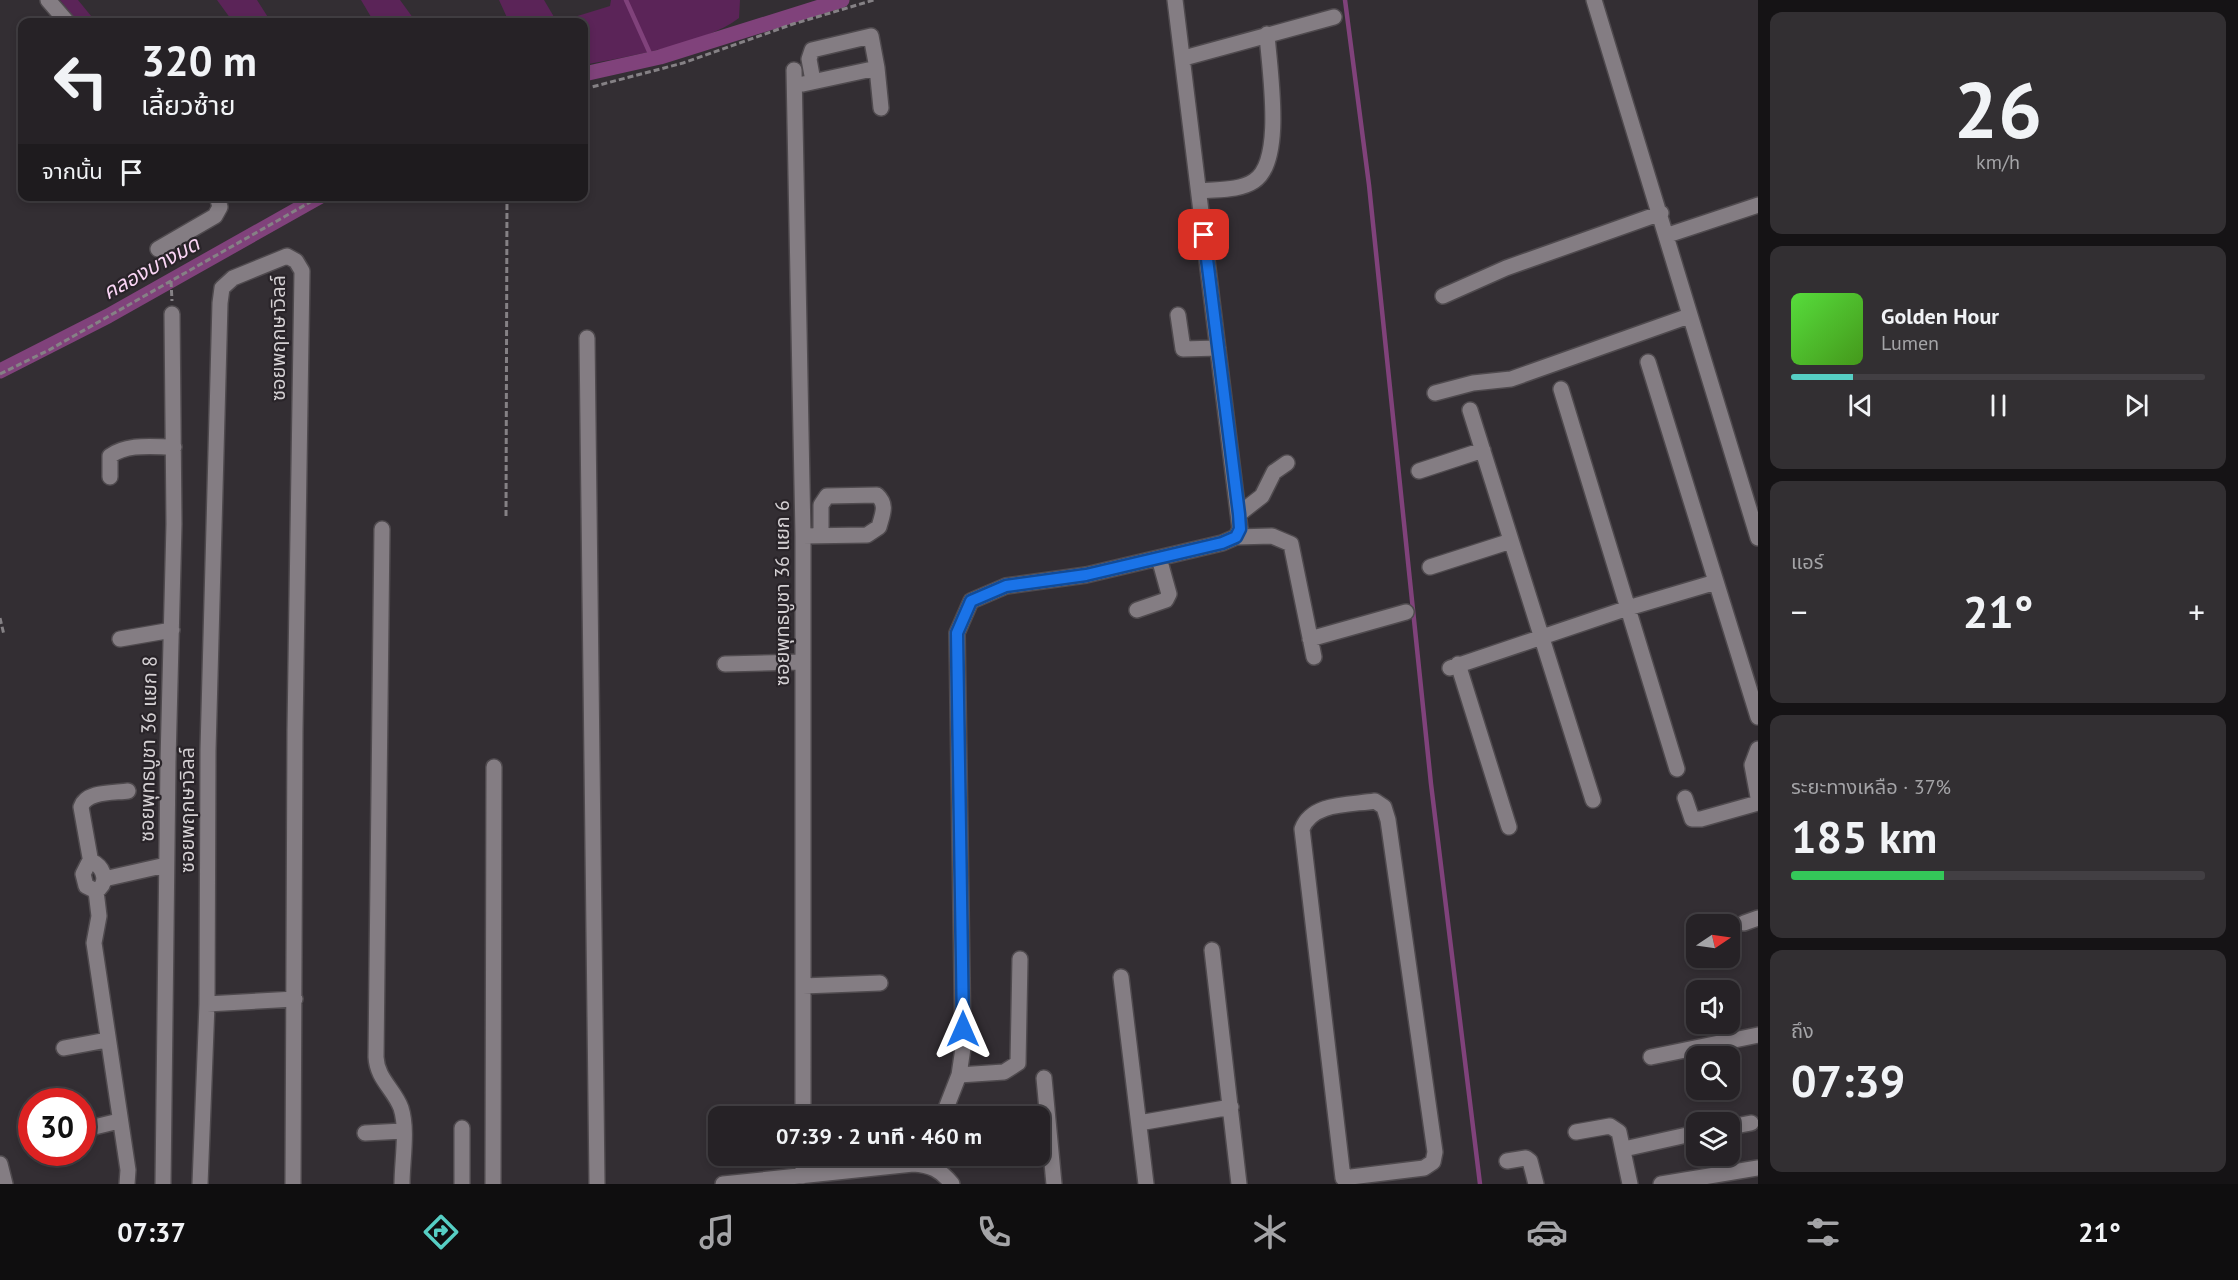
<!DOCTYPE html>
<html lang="th">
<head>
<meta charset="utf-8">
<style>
	:root { --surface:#262226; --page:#322f32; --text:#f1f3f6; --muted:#a4a4a7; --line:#423f43; --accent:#56cec4 }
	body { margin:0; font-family:"PT Sans","Noto Sans Thai",sans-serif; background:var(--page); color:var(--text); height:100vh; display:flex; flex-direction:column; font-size:22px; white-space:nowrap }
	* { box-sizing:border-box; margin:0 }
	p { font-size:20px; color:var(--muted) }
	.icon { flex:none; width:33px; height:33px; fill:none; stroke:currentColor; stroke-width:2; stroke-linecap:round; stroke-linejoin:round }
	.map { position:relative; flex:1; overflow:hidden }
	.panel { display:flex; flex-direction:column; gap:12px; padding:12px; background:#151315; width:480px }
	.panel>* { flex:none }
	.banner { position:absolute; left:18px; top:18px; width:570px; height:183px; border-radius:12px; box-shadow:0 3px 9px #0003,0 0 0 2px var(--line); background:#262226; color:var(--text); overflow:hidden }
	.needle { width:39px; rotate:77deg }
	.controls { position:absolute; left:1686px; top:914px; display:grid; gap:12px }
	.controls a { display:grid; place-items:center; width:54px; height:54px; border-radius:12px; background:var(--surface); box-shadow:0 3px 9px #0003,0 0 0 2px var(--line); font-size:30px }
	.speed { position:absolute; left:18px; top:1088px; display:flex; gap:12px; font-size:30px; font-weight:700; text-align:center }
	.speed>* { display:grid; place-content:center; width:78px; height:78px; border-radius:50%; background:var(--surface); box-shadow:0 3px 9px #0003,0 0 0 2px var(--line); line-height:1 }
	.speed .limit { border:9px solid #d22; background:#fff; color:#111 }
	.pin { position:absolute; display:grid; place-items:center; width:51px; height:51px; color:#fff; margin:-26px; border-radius:12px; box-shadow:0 3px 9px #0006 }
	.me { position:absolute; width:66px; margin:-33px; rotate:0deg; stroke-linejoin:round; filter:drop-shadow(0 0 4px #0008) }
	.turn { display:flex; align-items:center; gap:21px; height:126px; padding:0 24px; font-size:27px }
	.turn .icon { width:78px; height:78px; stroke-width:2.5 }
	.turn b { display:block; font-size:42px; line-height:51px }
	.then { display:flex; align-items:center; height:57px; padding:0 24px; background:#0003; gap:12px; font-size:22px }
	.big { font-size:45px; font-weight:700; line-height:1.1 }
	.panel .widget { flex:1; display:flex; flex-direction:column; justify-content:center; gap:9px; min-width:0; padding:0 21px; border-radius:12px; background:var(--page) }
	.panel .dial { align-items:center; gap:0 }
	.dial b { font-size:78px; line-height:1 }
	.song { display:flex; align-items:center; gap:18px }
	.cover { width:72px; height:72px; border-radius:9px; background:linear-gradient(135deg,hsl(110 70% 55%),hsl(100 70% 35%)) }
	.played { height:6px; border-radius:3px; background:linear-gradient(90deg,var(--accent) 15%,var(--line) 15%) }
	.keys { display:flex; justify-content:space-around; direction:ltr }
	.heat { display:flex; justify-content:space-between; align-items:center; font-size:33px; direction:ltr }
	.charge { height:9px; border-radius:4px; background:linear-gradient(90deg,#34c759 37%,var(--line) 0) }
	.trip { position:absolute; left:708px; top:1106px; width:342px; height:60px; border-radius:12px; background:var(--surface); box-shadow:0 3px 9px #0003,0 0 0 2px var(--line); font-weight:700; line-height:60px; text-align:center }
	.dock { display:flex; height:96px; justify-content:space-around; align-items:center; background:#0f0e0f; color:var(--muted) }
	.dock .icon { width:42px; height:42px }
	.dock .selected { color:var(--accent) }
	.dock b { font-size:27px; color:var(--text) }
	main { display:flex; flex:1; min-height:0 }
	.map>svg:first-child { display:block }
</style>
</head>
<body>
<main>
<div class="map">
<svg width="1758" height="1184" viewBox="0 0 1758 1184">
	<rect width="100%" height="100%" fill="#332e33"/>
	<path fill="#5b2458" d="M60,0H78L96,22H78Z
		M217,0H257L271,22H233Z
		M361,0H400L416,22H374Z
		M499,0H544L557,22H509Z
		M611,0H740L739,18C703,45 628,56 584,65V22H558L610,6Z"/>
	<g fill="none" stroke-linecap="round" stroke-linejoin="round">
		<path stroke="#80427b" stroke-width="4.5" d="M626,0L652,58
			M1345,0L1369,185L1431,784L1480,1184"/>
		<path stroke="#80427b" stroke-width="15" d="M584,74L660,57L842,0
			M0,371L108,316L321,196"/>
		<defs>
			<path id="minor" d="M48,0L67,22
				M1594,0L1758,538
				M1184,58L1334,17
				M794,70L803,536V1116
				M813,81L809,59L812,50L871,36L877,68
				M803,84L877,68L881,108
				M1200,191C1217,189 1239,191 1254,181C1285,161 1269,68 1267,34
				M1668,235L1758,205
				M158,249L215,216L220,207L217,196
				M1443,296L1506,268L1661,213
				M1178,315L1183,349L1218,348
				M587,338L597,1184
				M1648,362L1758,717
				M1561,389L1677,769
				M1435,393L1473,383L1511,379L1689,316
				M1470,410L1593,800
				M1419,471L1483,450
				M110,477V456C128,443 153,447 174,447
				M1239,514L1262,496L1274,472L1287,463
				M382,529L376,1057C377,1079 394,1089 401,1108C408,1130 402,1161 402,1184
				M803,536L867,535L879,527C882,515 888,505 877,495L827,496L821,505V536
				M1236,537L1272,536L1291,544L1314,657
				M1430,567L1511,541
				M1137,610L1166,600L1169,594L1159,558
				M120,639L172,630
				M1310,639L1406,612
				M725,664L803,662
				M1458,664L1509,827
				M1450,668L1628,608L1716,582
				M1758,749L1752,765L1758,797
				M1685,798L1692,819H1701L1758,803
				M1375,801L1384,807L1388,820L1435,1152L1433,1162L1424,1168L1343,1178L1302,829C1312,802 1350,805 1375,801Z
				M91,863L81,807C86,791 113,793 128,791
				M95,863C105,870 108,884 96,891L86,886L83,874L88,864Z
				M104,879L166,865
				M96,891L99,916L94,943L128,1170L127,1184
				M1744,923L1758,918
				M1212,950L1239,1184
				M1121,977L1146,1184
				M803,986L880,983
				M207,1004L295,999
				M64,1048L107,1040
				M1651,1057L1758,1035
				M959,1075L1004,1072L1018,1063L1020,959
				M1044,1078L1054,1184
				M943,1116L959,1075L963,1048L957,633L971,601L1006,586L1086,575L1222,543L1236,537L1240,529L1175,0
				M1139,1123L1231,1107
				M1730,1127L1751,1123
				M82,1130L119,1121
				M1576,1132L1610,1126L1619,1132L1630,1184
				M365,1133L403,1131
				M1624,1149L1696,1133
				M1507,1161L1526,1158L1530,1161L1536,1184
				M0,1164L5,1184
				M803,1176V1155
				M163,1184L168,761L174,524L172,314
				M200,1184L207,1004L208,750L220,303L222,288L233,278L287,256L296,261L302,271L295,730L293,1184
				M462,1184V1128
				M493,1184L494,767
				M723,1184L913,1164C931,1165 941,1170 952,1184
				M1661,1184L1758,1168"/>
		</defs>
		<use href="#minor" stroke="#4f4a4e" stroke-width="18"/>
		<path stroke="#858185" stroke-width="3" stroke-dasharray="6 3" stroke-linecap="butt" d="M584,89L683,63L793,24L874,0
			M171,281L172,301
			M0,374L49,350L321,196
			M506,516L507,196
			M0,618L4,635"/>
		<use href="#minor" stroke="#847d83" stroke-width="15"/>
	</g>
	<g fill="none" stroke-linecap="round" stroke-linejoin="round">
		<defs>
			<path id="route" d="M963,1029L957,633L971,601L1006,586L1086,575L1222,543L1236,537L1240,529L1239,514L1204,235"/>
		</defs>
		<use href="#route" stroke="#114b97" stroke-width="15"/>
		<use href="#route" stroke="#1a73e8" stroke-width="10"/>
	</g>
	<g text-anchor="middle" stroke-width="4.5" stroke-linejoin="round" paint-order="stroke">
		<g font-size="20" fill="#d4d0d3" stroke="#292429">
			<text transform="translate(278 338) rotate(-90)" y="7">ซอยพฤกษาวิลล์</text>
			<text transform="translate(782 593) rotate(-90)" y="7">ซอยพุทธบูชา 36 แยก 6</text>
			<text transform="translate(148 749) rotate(-89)" y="7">ซอยพุทธบูชา 36 แยก 8</text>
			<text transform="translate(187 810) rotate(-90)" y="7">ซอยพฤกษาวิลล์</text>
		</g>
		<g font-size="21" font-style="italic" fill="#fad5f5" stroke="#292429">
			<text transform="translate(151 268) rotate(-29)" y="7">คลองบางมด</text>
		</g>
	</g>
</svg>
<div class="controls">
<a><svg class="needle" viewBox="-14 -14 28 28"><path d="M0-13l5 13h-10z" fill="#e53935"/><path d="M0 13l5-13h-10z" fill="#a4a4a7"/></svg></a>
<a><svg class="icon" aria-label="sound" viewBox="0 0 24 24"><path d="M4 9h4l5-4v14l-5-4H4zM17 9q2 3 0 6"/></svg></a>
<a><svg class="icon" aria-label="search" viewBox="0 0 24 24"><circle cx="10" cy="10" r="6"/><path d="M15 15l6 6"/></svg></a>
<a><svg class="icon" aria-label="layers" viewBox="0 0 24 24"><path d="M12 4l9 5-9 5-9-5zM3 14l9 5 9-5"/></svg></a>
</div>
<div class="speed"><div class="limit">30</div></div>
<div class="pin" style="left:1204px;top:235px;background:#d93025"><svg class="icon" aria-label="arrive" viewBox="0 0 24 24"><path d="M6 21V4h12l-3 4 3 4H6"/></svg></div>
<svg class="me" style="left:963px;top:1029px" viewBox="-20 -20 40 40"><path d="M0-17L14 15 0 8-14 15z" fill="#1a73e8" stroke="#fff" stroke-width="4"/></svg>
<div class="trip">07:39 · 2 นาที · 460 m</div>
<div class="banner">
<div class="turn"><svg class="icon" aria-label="left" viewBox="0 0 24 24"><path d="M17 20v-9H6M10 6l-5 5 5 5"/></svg><div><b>320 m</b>เลี้ยวซ้าย</div></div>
<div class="then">จากนั้น<svg class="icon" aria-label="arrive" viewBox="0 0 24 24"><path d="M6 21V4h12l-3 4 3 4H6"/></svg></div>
</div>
</div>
<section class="panel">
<div class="widget dial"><b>26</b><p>km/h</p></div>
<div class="widget">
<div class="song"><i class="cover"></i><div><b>Golden Hour</b><p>Lumen</p></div></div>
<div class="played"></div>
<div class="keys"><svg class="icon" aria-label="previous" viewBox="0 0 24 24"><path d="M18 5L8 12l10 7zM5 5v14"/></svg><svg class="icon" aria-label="pause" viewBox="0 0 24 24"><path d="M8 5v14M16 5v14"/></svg><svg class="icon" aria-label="next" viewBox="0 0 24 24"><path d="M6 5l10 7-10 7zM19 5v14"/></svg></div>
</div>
<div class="widget"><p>แอร์</p>
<div class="heat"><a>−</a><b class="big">21°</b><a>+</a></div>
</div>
<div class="widget"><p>ระยะทางเหลือ · 37%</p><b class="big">185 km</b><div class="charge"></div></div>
<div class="widget"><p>ถึง</p><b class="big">07:39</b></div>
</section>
</main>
<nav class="dock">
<b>07:37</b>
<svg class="icon selected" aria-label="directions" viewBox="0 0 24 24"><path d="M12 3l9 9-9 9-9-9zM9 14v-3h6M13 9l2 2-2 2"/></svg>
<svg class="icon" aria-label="music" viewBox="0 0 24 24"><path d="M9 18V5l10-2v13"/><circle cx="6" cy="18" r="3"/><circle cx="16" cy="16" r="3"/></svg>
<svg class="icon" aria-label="phone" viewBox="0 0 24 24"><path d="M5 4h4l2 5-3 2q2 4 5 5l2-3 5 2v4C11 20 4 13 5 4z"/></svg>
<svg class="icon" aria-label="climate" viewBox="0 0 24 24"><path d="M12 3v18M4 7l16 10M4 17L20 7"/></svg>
<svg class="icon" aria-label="car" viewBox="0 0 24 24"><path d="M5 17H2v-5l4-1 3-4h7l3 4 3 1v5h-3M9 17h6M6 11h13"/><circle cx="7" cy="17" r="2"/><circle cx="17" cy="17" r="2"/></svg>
<svg class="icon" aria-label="filters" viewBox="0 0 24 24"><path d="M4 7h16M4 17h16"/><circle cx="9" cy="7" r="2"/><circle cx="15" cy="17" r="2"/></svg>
<b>21°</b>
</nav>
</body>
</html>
